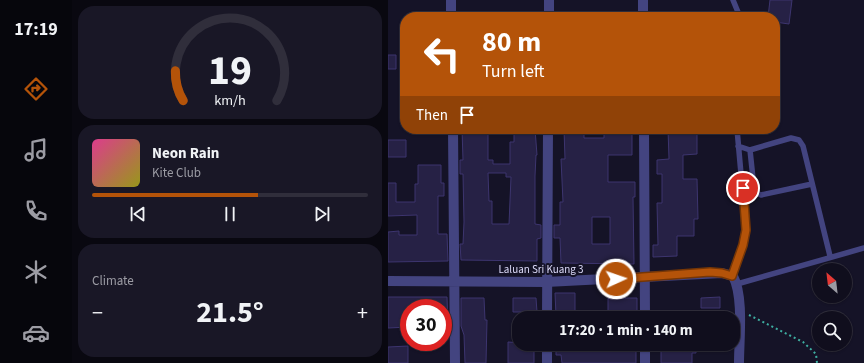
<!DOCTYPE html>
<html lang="en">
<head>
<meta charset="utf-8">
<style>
	:root { --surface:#100e1d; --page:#191726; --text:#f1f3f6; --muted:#9c9ca4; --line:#302e3b; --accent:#b45309 }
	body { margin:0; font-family:"Source Sans 3",sans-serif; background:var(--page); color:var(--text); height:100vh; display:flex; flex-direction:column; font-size:15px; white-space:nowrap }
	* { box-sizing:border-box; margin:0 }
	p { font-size:13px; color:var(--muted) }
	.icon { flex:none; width:22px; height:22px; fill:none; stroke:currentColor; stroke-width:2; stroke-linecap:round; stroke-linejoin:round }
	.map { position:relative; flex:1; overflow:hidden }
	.panel { display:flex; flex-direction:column; gap:6px; padding:6px; background:#090810; width:316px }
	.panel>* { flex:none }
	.banner { position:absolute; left:12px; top:12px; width:380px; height:122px; border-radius:16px; box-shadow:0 1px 3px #0004,0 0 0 1px var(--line); background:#b45309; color:#fff; overflow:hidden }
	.needle { width:26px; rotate:332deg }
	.buttons { position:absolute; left:424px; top:263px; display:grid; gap:8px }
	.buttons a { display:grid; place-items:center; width:40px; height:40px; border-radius:50%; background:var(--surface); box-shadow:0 1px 3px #0004,0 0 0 1px var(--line); font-size:20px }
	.speed { position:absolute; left:12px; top:299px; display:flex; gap:8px; font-size:20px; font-weight:700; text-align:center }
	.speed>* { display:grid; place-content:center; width:52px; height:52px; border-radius:50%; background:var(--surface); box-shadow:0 1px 3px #0004,0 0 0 1px var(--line); line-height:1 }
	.speed .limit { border:6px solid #d22; background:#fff; color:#111 }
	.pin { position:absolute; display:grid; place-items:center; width:34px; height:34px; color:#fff; margin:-17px; border:2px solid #fff; border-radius:50%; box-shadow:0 1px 4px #0007 }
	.me { position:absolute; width:44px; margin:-22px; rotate:87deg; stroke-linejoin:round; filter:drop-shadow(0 0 3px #0008) }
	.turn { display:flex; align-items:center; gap:14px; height:84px; padding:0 16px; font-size:18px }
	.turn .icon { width:52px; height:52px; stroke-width:2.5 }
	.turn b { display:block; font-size:28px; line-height:34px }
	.then { display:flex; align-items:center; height:38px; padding:0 16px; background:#0003; gap:8px; font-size:15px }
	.big { font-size:30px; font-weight:700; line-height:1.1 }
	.panel .widget { flex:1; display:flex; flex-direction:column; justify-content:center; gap:6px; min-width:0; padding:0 14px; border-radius:16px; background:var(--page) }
	.panel .dial { align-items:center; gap:0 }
	.dial svg { height:104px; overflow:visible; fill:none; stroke:var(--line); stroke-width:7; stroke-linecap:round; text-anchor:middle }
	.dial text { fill:var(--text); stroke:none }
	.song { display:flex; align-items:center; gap:12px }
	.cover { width:48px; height:48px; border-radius:6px; background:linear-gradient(135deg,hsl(330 70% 55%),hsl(60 70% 35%)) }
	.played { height:4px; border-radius:2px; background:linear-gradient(90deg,var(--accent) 60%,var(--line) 60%) }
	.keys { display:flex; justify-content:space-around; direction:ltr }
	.heat { display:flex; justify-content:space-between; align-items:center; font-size:22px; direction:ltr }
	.trip { position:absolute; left:124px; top:311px; width:228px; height:40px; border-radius:16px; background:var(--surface); box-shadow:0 1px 3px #0004,0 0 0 1px var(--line); font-weight:700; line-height:40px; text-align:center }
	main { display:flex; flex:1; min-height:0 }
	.tab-bar { display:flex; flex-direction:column; width:72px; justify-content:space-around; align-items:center; background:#06060c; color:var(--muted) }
	.tab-bar .icon { width:28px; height:28px }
	.tab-bar .on { color:var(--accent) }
	.tab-bar b { font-size:18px; color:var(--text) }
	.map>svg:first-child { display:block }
</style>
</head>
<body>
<main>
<nav class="tab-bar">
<b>17:19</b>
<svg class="icon on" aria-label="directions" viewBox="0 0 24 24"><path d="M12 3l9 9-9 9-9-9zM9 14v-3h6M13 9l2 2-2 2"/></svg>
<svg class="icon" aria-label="music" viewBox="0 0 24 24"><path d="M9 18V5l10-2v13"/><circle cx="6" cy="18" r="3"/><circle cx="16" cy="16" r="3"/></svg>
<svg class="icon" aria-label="phone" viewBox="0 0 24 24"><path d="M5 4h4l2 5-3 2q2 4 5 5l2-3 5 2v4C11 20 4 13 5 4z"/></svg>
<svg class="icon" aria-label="climate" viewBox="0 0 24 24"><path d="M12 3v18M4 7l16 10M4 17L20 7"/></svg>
<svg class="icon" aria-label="car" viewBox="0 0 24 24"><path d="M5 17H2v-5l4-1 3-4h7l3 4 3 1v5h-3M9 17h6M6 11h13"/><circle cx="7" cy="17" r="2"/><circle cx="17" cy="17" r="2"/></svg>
</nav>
<section class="panel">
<div class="widget dial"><svg viewBox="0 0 100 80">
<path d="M14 69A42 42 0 1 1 86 69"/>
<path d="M14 69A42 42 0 0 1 8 46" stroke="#b45309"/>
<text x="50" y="56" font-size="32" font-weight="700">19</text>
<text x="50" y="72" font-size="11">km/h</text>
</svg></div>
<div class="widget">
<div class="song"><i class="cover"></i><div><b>Neon Rain</b><p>Kite Club</p></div></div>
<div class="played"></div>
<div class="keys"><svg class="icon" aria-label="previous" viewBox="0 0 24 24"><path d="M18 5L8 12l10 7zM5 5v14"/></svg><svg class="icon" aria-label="pause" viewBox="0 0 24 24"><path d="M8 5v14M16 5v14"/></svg><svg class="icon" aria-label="next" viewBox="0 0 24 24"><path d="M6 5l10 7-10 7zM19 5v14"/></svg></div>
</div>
<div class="widget"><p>Climate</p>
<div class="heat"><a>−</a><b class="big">21.5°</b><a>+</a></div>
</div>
</section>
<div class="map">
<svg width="476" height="363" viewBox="0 0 476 363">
	<rect width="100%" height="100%" fill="#151327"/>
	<path fill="#262145" stroke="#3d356f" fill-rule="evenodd" d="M382,0H404L401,24L387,22V17H380Z
		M0,55H8V69H0Z
		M74,129H100V160H105V164H122V142H126V129H147L149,155H148L147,176V224L153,225V238L149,239V261L73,260L72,244H75L76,222L75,174H72V160H75ZM100,173H118V177H123L121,224H104V201H101Z
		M176,129H196V138H216V129H244V155H220V182H247V197H245L246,264L173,263L172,238H166V225H172V202H175L173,159H177ZM204,217H222V244H204Z
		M280,129H309V154L295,155V179H309L310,219H306V236H289V256L265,257V245H270L269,203H274V174H269V160L281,159Z
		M0,140H18V157H0Z
		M30,165H53V183H56V196H50V234H59L60,261L0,262V232L11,231V235H29V215L0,216V183H8V202H27V184H30Z
		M167,293H187V315H168Z
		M0,297H59L60,327H55V308H21V327L0,328Z
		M332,297V308H313V298Z
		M73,298H96L97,320H99L98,363H77L76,335L73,326Z
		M125,298H148L149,312H125Z
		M220,298H249V318H220Z
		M120,342L146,344V363H120Z
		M168,344H248V363H174L173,355H168Z
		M273,344H308V353H304V363H273Z
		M20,346V363H0V347Z"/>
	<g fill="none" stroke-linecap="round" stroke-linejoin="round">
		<path stroke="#3eaea1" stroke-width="2" stroke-dasharray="2 3" stroke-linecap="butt" d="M361,315L415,342L428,354L429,363"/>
		<path stroke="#434480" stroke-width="5.5" d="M345,0L352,17
			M350,146L362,150L403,138L411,140L415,146L442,256
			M362,150L366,188L368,193L373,195L424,184
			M345,276L355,245L358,230L349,129
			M349,284L476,248"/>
		<path stroke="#434480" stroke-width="10" d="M63,0V17
			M255,0V17
			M161,17V0
			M65,129L67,363
			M256,129L257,318
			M0,281L158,282L334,273L345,276C356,297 351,339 351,363
			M159,318L160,129
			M159,344V363
			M257,344V363"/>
	</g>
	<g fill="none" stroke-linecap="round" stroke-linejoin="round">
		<defs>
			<path id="route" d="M228,279L322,272L334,273L344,276L355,245L358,230L355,188"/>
		</defs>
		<use href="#route" stroke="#753606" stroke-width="10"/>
		<use href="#route" stroke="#b45309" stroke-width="7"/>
	</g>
	<g text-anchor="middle" stroke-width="4" stroke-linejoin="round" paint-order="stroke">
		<g font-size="11" fill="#dedcfb" stroke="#151327">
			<text x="153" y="273">Laluan Sri Kuang 3</text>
		</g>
	</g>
</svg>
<div class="buttons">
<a><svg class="needle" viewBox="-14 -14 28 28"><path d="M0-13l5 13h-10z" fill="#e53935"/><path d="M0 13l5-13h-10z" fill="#9c9ca4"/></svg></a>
<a><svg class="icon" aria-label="search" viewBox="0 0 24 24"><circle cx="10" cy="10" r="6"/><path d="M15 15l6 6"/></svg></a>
</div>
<div class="speed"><div class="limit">30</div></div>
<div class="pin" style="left:355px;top:188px;background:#d93025"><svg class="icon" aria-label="arrive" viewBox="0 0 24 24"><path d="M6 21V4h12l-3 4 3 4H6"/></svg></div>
<svg class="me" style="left:228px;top:279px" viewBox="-20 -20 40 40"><circle r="17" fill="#b45309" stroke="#fff" stroke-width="3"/><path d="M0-11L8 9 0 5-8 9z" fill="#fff"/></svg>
<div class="trip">17:20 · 1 min · 140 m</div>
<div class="banner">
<div class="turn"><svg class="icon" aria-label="left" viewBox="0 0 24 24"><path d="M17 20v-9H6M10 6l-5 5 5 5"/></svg><div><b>80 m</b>Turn left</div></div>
<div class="then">Then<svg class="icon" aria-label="arrive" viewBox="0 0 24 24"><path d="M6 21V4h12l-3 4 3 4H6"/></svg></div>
</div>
</div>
</main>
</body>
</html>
